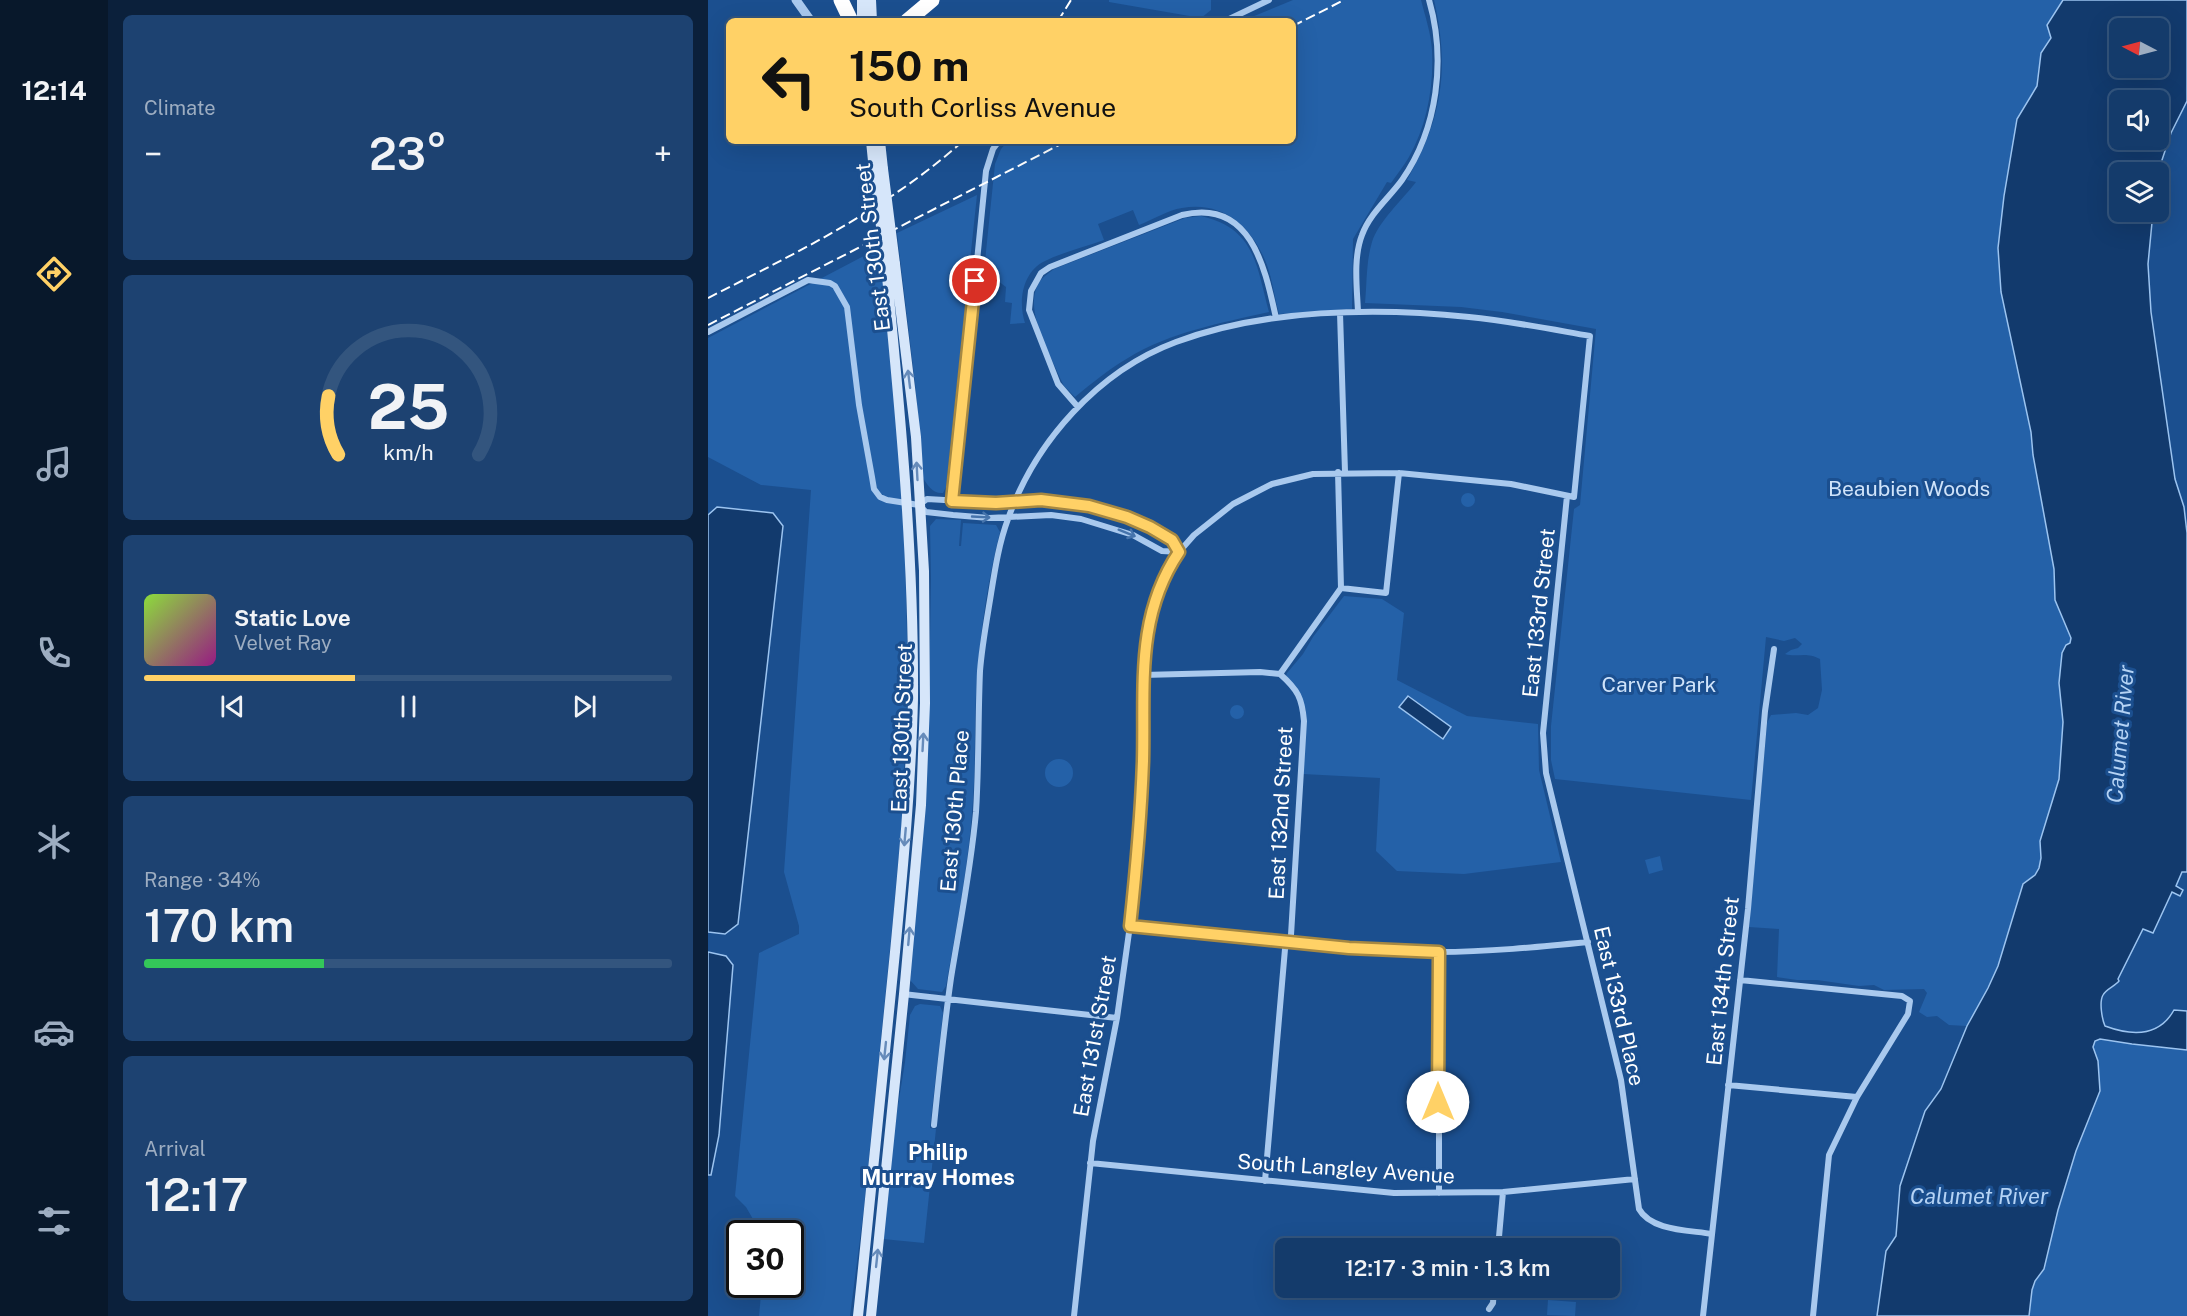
<!DOCTYPE html>
<html lang="en">
<head>
<meta charset="utf-8">
<style>
	:root { --surface:#143b6b; --page:#1d4271; --text:#f1f3f6; --muted:#9dadc1; --line:#33557e; --accent:#ffd166 }
	body { margin:0; font-family:"Public Sans",sans-serif; background:var(--page); color:var(--text); height:100vh; display:flex; flex-direction:column; font-size:22px; white-space:nowrap }
	* { box-sizing:border-box; margin:0 }
	p { font-size:20px; color:var(--muted) }
	.icon { flex:none; width:33px; height:33px; fill:none; stroke:currentColor; stroke-width:2; stroke-linecap:round; stroke-linejoin:round }
	.map { position:relative; flex:1; overflow:hidden }
	.sheet { display:flex; flex-direction:column; gap:15px; padding:15px; background:#0b203b; width:600px }
	.sheet>* { flex:none }
	.hud { position:absolute; left:18px; top:18px; width:570px; height:126px; border-radius:9px; box-shadow:0 6px 24px #0002,0 0 0 2px var(--line); background:#ffd166; color:#111; overflow:hidden }
	.needle { width:39px; rotate:276deg }
	.buttons { position:absolute; left:1401px; top:18px; display:grid; gap:12px }
	.buttons a { display:grid; place-items:center; width:60px; height:60px; border-radius:9px; background:var(--surface); box-shadow:0 6px 24px #0002,0 0 0 2px var(--line); font-size:30px }
	.speed { position:absolute; left:18px; top:1220px; display:flex; gap:12px; font-size:30px; font-weight:700; text-align:center }
	.speed>* { display:grid; place-content:center; width:78px; height:78px; border-radius:50%; background:var(--surface); box-shadow:0 6px 24px #0002,0 0 0 2px var(--line); line-height:1 }
	.speed .limit { border:3px solid #111; border-radius:9px; background:#fff; color:#111 }
	.pin { position:absolute; display:grid; place-items:center; width:51px; height:51px; color:#fff; margin:-26px; border:3px solid #fff; border-radius:50%; box-shadow:0 2px 6px #0007 }
	.me { position:absolute; width:66px; margin:-33px; rotate:0deg; stroke-linejoin:round; filter:drop-shadow(0 0 4px #0008) }
	.turn { display:flex; align-items:center; gap:21px; height:126px; padding:0 24px; font-size:27px }
	.turn .icon { width:78px; height:78px; stroke-width:2.5 }
	.turn b { display:block; font-size:42px; line-height:51px }
	.big { font-size:45px; font-weight:600; line-height:1.1 }
	.sheet .card { flex:1; display:flex; flex-direction:column; justify-content:center; gap:9px; min-width:0; padding:0 21px; border-radius:9px; background:var(--page) }
	.sheet .dial { align-items:center; gap:0 }
	.dial svg { height:156px; overflow:visible; fill:none; stroke:var(--line); stroke-width:7; stroke-linecap:round; text-anchor:middle }
	.dial text { fill:var(--text); stroke:none }
	.song { display:flex; align-items:center; gap:18px }
	.cover { width:72px; height:72px; border-radius:9px; background:linear-gradient(135deg,hsl(90 70% 55%),hsl(310 70% 35%)) }
	.played { height:6px; border-radius:3px; background:linear-gradient(90deg,var(--accent) 40%,var(--line) 40%) }
	.keys { display:flex; justify-content:space-around; direction:ltr }
	.heat { display:flex; justify-content:space-between; align-items:center; font-size:33px; direction:ltr }
	.charge { height:9px; border-radius:4px; background:linear-gradient(90deg,#34c759 34%,var(--line) 0) }
	.trip { position:absolute; left:567px; top:1238px; width:345px; height:60px; border-radius:9px; background:var(--surface); box-shadow:0 6px 24px #0002,0 0 0 2px var(--line); font-weight:600; line-height:60px; text-align:center }
	main { display:flex; flex:1; min-height:0 }
	.tabs { display:flex; flex-direction:column; width:108px; justify-content:space-around; align-items:center; background:#08182b; color:var(--muted) }
	.tabs .icon { width:42px; height:42px }
	.tabs .active { color:var(--accent) }
	.tabs b { font-size:27px; color:var(--text) }
	.map>svg:first-child { display:block }
</style>
</head>
<body>
<main>
<nav class="tabs">
<b>12:14</b>
<svg class="icon active" aria-label="directions" viewBox="0 0 24 24"><path d="M12 3l9 9-9 9-9-9zM9 14v-3h6M13 9l2 2-2 2"/></svg>
<svg class="icon" aria-label="music" viewBox="0 0 24 24"><path d="M9 18V5l10-2v13"/><circle cx="6" cy="18" r="3"/><circle cx="16" cy="16" r="3"/></svg>
<svg class="icon" aria-label="phone" viewBox="0 0 24 24"><path d="M5 4h4l2 5-3 2q2 4 5 5l2-3 5 2v4C11 20 4 13 5 4z"/></svg>
<svg class="icon" aria-label="climate" viewBox="0 0 24 24"><path d="M12 3v18M4 7l16 10M4 17L20 7"/></svg>
<svg class="icon" aria-label="car" viewBox="0 0 24 24"><path d="M5 17H2v-5l4-1 3-4h7l3 4 3 1v5h-3M9 17h6M6 11h13"/><circle cx="7" cy="17" r="2"/><circle cx="17" cy="17" r="2"/></svg>
<svg class="icon" aria-label="filters" viewBox="0 0 24 24"><path d="M4 7h16M4 17h16"/><circle cx="9" cy="7" r="2"/><circle cx="15" cy="17" r="2"/></svg>
</nav>
<section class="sheet">
<div class="card"><p>Climate</p>
<div class="heat"><a>−</a><b class="big">23°</b><a>+</a></div>
</div>
<div class="card dial"><svg viewBox="0 0 100 80">
<path d="M14 69A42 42 0 1 1 86 69"/>
<path d="M14 69A42 42 0 0 1 9 39" stroke="#ffd166"/>
<text x="50" y="56" font-size="32" font-weight="700">25</text>
<text x="50" y="72" font-size="11">km/h</text>
</svg></div>
<div class="card">
<div class="song"><i class="cover"></i><div><b>Static Love</b><p>Velvet Ray</p></div></div>
<div class="played"></div>
<div class="keys"><svg class="icon" aria-label="previous" viewBox="0 0 24 24"><path d="M18 5L8 12l10 7zM5 5v14"/></svg><svg class="icon" aria-label="pause" viewBox="0 0 24 24"><path d="M8 5v14M16 5v14"/></svg><svg class="icon" aria-label="next" viewBox="0 0 24 24"><path d="M6 5l10 7-10 7zM19 5v14"/></svg></div>
</div>
<div class="card"><p>Range · 34%</p><b class="big">170 km</b><div class="charge"></div></div>
<div class="card"><p>Arrival</p><b class="big">12:17</b></div>
</section>
<div class="map">
<svg width="1479" height="1316" viewBox="0 0 1479 1316">
	<rect width="100%" height="100%" fill="#1b4f8f"/>
	<path fill="#2461a8" d="M401,0H503V10L493,18L401,2Z
		M585,0H713C717,16 723,33 724,50C726,86 719,125 701,157C696,166 689,174 683,183L679,182L645,239L644,309L571,314C566,296 564,276 557,260C542,225 514,201 474,208C460,210 444,220 431,225L425,210L390,224L396,240C377,247 355,252 337,261C314,272 310,302 317,323L302,324L304,303L297,302L298,287L290,281L277,278L278,271H276L287,164L293,149L300,141H585V21H534Z
		M726,0H1355L1339,25L1343,38L1333,53L1329,86L1309,119L1296,196L1290,248L1293,292L1323,432L1325,455L1346,569L1347,600L1363,638L1351,683L1355,722L1351,779L1332,841L1333,858L1331,868L1327,875L1315,884L1290,966L1280,988L1259,1026L1241,1025L1229,1016L1219,1017L1211,1012L1219,993L1216,989L1176,990L1166,985L1151,986L1109,980H1089L1069,977L1071,929L1041,927L1059,723L1063,715L1088,713L1100,715L1110,708L1114,690L1112,659C1097,651 1090,658 1077,654L1083,650L1090,648L1094,644L1087,638L1076,641L1058,637L1043,800L847,779L843,760V726L866,509L872,505L888,329L794,312L753,307L657,303C659,283 658,262 664,242C670,222 695,199 708,182L699,180C734,119 742,69 726,0Z
		M269,195L238,487L235,493C225,494 220,486 215,478L207,383L189,233Z
		M493,216C548,229 548,265 561,312C513,323 462,332 420,358C401,369 384,383 367,397L356,386L352,378C341,351 314,308 332,281C335,277 341,273 346,269L477,218Z
		M171,248L195,468L200,679L194,821L185,919L156,1208L142,1316H51L54,1284H82V1233H53L38,1207L27,1196L51,953L91,934V926L76,872L103,490L53,485L0,457V338Z
		M753 500a7 7 0 1 1 14 0a7 7 0 1 1-14 0Z
		M228,519L253,520L251,546H253L255,523L288,525L292,532C280,579 273,628 269,677C266,718 268,759 265,800C261,863 249,924 238,986L234,992L210,989L202,980L221,705L223,579L222,526Z
		M636,596L674,599L696,613L689,680L759,716L830,724L831,770L853,862L756,874L689,871L668,851L672,778L595,774L598,710L578,676L579,673L595,654L605,637Z
		M522 712a7 7 0 1 1 14 0a7 7 0 1 1-14 0Z
		M337 773a14 14 0 1 1 28 0a14 14 0 1 1-28 0Z
		M952,856L955,870L941,874L937,860Z
		M212,1004L232,1006L235,1013L222,1128L228,1129L216,1243L175,1239L184,1143L197,1062L202,1015L207,1006Z
		M1392,1039L1424,1044L1479,1050V1316H1321L1324,1290L1327,1281L1336,1269L1350,1210L1368,1151L1392,1091L1390,1061L1385,1047L1387,1041Z
		M840,1300L868,1302L867,1316L839,1315Z"/>
	<path fill="#123a6d" stroke="#9cc4f0" stroke-width="1.5" fill-rule="evenodd" d="M1355,0H1479V101L1463,133L1450,172H1412V212H1445L1440,264L1443,312L1467,479L1476,507L1479,533V872H1474L1468,886L1475,890L1472,896L1464,892L1445,933L1435,929L1410,979L1411,981C1407,986 1398,989 1395,995C1391,1002 1394,1019 1397,1026C1424,1036 1451,1037 1466,1010L1479,1011V1050L1424,1044L1392,1039L1387,1041L1385,1047L1390,1061L1392,1091L1368,1151L1350,1210L1336,1269L1327,1281L1324,1290L1321,1316H1169L1178,1251L1188,1236L1192,1186L1217,1111L1233,1089L1259,1026L1280,988L1290,966L1315,884L1327,875L1331,868L1333,858L1332,841L1351,779L1355,722L1351,683L1354,653L1358,645L1362,643L1363,638L1347,600L1346,569L1325,455L1323,432L1293,292L1290,248L1296,196L1309,119L1329,86L1333,53L1343,38L1339,25ZM1412,28H1450V68H1412ZM1412,100H1450V140H1412Z
		M9,507L65,513L75,526L30,924L17,934L0,932V515Z
		M700,696L743,727L735,739L691,707Z
		M0,952L18,956L25,965L11,1135L3,1175H0Z"/>
	<g fill="none" stroke-linecap="round" stroke-linejoin="round">
		<path stroke="#a9c9ee" stroke-width="6" d="M517,21L561,0
			M650,312C649,288 645,258 654,235C662,213 681,198 694,180C730,128 738,59 721,0
			M632,313L637,472
			M0,332L100,280L122,283L127,286L139,307L151,405L164,477L166,489L172,497L179,500L211,505L218,512L245,515L281,518L343,515L373,519L425,535L454,551L471,552
			M370,407L350,384L321,310L323,291L333,273L342,267L474,215C543,198 557,268 568,318
			M859,496L835,733L838,773L913,1080L931,1209C943,1231 982,1230 1004,1234
			M245,501L278,171L285,149L291,141
			M212,504L219,499L288,503L333,500L381,506L419,517L442,527L464,540L471,552
			M633,588L678,593L691,473
			M435,675L552,672L572,674
			M422,926C524,936 627,951 730,952C780,952 830,947 880,942
			M1032,980L1194,996L1202,1001L1200,1014L1149,1097L1121,1155L1105,1316
			M195,994L409,1018
			M1020,1085L1149,1097
			M226,1125C231,1076 236,1027 243,978C252,923 263,868 268,812C271,765 270,718 272,671C274,645 279,619 283,594C287,569 291,543 300,519C327,442 390,371 468,342C556,309 668,307 761,317C802,321 842,329 882,336L866,497L803,484L691,473L605,474L564,484L525,504L486,535L471,552L461,567L444,610L437,646L433,803L425,904L409,1018L385,1141L366,1316
			M382,1163L686,1193L795,1192L927,1179
			M557,1181L577,949L583,935L596,721C594,698 590,690 572,674L633,588L630,472
			M731,1193V952
			M790,1248L795,1192
			M781,1309L785,1303L786,1287
			M995,1316L1040,909L1057,711L1066,649"/>
		<path stroke="#a9c9ee" stroke-width="9" d="M88,0L103,21"/>
		<path stroke="#d6e6fa" stroke-width="10" d="M154,0V21
			M163,0L164,21
			M163,141L166,171
			M172,141L175,169
			M150,1316C163,1195 175,1074 187,952C195,868 203,784 205,699C206,554 192,410 178,266
			M163,1316L196,994L213,805L217,703L216,571L208,437L187,264"/>
		<path stroke="#fff" stroke-width="15" d="M133,0L143,21
			M199,21L224,0"/>
		<path stroke="#fff" stroke-width="2" stroke-dasharray="10 4.5" stroke-linecap="butt" d="M350,21L363,0
			M585,26L636,0
			M0,298C90,252 179,209 255,141
			M0,325L359,141"/>
		<path stroke="#d6e6fa" stroke-width="10" d="M175,169L187,264
			M166,171L178,266"/>
	</g>
	<defs><path id="oneway-shaft" d="M-6 0H5M1.5-3L5.5 0L1.5 3" fill="none" stroke-width="1.6" stroke-linecap="round" stroke-linejoin="round" transform="scale(1.5)"/></defs>
	<g stroke="#668bba">
		<use href="#oneway-shaft" transform="translate(201 379) rotate(-97)"/>
		<use href="#oneway-shaft" transform="translate(209 471) rotate(-93)"/>
		<use href="#oneway-shaft" transform="translate(215 742) rotate(-87)"/>
		<use href="#oneway-shaft" transform="translate(197 837) rotate(95)"/>
		<use href="#oneway-shaft" transform="translate(201 936) rotate(-85)"/>
		<use href="#oneway-shaft" transform="translate(177 1051) rotate(96)"/>
		<use href="#oneway-shaft" transform="translate(169 1258) rotate(-84)"/>
	</g>
	<g stroke="#4674ac">
		<use href="#oneway-shaft" transform="translate(273 517) rotate(3)"/>
		<use href="#oneway-shaft" transform="translate(419 533) rotate(22)"/>
	</g>
	<g fill="none" stroke-linecap="round" stroke-linejoin="round">
		<defs>
			<path id="route" d="M267,281L244,501L288,503L333,500L381,506L419,517L442,527L464,540L471,552C427,617 437,687 435,761C433,816 428,871 422,926L641,948L731,952L730,1102"/>
		</defs>
		<use href="#route" stroke="#a68842" stroke-width="15"/>
		<use href="#route" stroke="#ffd166" stroke-width="10"/>
	</g>
	<g text-anchor="middle" stroke-width="6" stroke-linejoin="round" paint-order="stroke">
		<g font-size="21" fill="#fff" stroke="#1b4f8f">
			<text transform="translate(165 247) rotate(-97)" y="7">East 130th Street</text>
			<text transform="translate(831 613) rotate(-84)" y="7">East 133rd Street</text>
			<text transform="translate(194 728) rotate(-88)" y="7">East 130th Street</text>
			<text transform="translate(247 811) rotate(-85)" y="7">East 130th Place</text>
			<text transform="translate(573 813) rotate(-87)" y="7">East 132nd Street</text>
			<text transform="translate(1015 981) rotate(-84)" y="7">East 134th Street</text>
			<text transform="translate(911 1006) rotate(77)" y="7">East 133rd Place</text>
			<text transform="translate(387 1036) rotate(-80)" y="7">East 131st Street</text>
			<text transform="translate(638 1169) rotate(4)" y="7">South Langley Avenue</text>
		</g>
		<g font-size="21" fill="#cfe3fa" stroke="#1b4f8f">
			<text x="1201" y="496">Beaubien Woods</text>
			<text x="951" y="692">Carver Park</text>
		</g>
		<g font-size="22" font-style="italic" fill="#b5d3f5" stroke="#1b4f8f">
			<text transform="translate(1412 734) rotate(-85)" y="8">Calumet River</text>
			<text x="1271" y="1204">Calumet River</text>
		</g>
		<g font-size="22" font-weight="bold" fill="#fff" stroke="#1b4f8f">
			<text x="230" y="1160">Philip<tspan x="230" dy="25">Murray Homes</tspan></text>
		</g>
	</g>
</svg>
<div class="buttons">
<a><svg class="needle" viewBox="-14 -14 28 28"><path d="M0-13l5 13h-10z" fill="#e53935"/><path d="M0 13l5-13h-10z" fill="#9dadc1"/></svg></a>
<a><svg class="icon" aria-label="sound" viewBox="0 0 24 24"><path d="M4 9h4l5-4v14l-5-4H4zM17 9q2 3 0 6"/></svg></a>
<a><svg class="icon" aria-label="layers" viewBox="0 0 24 24"><path d="M12 4l9 5-9 5-9-5zM3 14l9 5 9-5"/></svg></a>
</div>
<div class="speed"><div class="limit">30</div></div>
<div class="pin" style="left:267px;top:281px;background:#d93025"><svg class="icon" aria-label="arrive" viewBox="0 0 24 24"><path d="M6 21V4h12l-3 4 3 4H6"/></svg></div>
<svg class="me" style="left:730px;top:1102px" viewBox="-20 -20 40 40"><circle r="19" fill="#fff"/><path d="M0-13L10 11 0 6-10 11z" fill="#ffd166"/></svg>
<div class="trip">12:17 · 3 min · 1.3 km</div>
<div class="hud">
<div class="turn"><svg class="icon" aria-label="left" viewBox="0 0 24 24"><path d="M17 20v-9H6M10 6l-5 5 5 5"/></svg><div><b>150 m</b>South Corliss Avenue</div></div>
</div>
</div>
</main>
</body>
</html>
